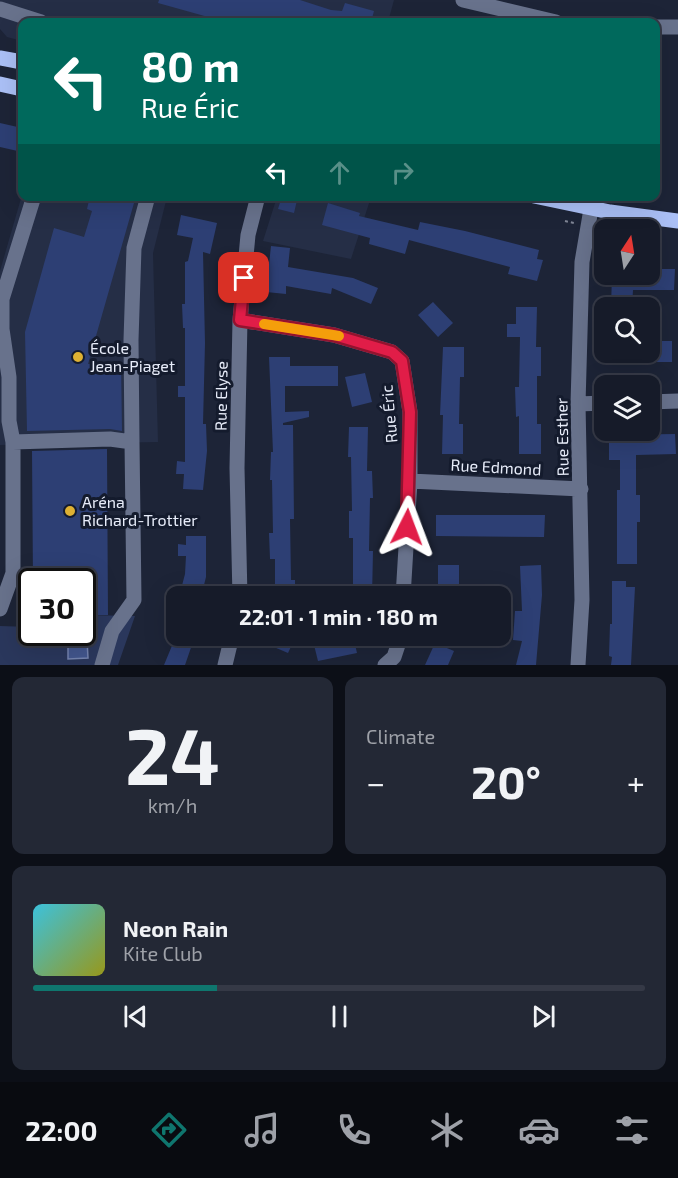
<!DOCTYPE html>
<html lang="en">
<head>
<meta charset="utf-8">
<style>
	:root { --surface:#161b29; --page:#232835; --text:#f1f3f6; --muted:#9ea1a8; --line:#353946; --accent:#0f766e }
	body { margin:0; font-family:"Exo 2",sans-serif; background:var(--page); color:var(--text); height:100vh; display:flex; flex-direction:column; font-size:22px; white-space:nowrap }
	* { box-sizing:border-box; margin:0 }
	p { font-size:20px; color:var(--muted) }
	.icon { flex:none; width:33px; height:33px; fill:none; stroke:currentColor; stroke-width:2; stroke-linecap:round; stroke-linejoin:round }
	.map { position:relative; height:665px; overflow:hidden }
	.drawer { display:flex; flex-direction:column; gap:12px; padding:12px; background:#0c0f17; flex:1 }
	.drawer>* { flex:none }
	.hud { position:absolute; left:18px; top:18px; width:642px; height:183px; border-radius:12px; box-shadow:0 6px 24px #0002,0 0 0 2px var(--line); background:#00695c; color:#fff; overflow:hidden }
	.needle { width:39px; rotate:12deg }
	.tools { position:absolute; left:594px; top:219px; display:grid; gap:12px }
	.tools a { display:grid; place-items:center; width:66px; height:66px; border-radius:12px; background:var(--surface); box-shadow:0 6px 24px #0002,0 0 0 2px var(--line); font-size:30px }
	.speed { position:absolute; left:18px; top:568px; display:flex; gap:12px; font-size:30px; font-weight:700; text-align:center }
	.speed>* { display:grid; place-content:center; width:78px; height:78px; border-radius:50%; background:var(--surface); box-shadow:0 6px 24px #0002,0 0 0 2px var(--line); line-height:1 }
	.speed .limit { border:3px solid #111; border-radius:9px; background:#fff; color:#111 }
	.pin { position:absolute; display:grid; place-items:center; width:51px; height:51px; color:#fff; margin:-26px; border-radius:12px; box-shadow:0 3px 9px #0006 }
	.me { position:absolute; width:66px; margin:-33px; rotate:3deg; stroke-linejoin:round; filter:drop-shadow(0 0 4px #0008) }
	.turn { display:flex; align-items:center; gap:21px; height:126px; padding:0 24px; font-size:27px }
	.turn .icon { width:78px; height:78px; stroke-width:2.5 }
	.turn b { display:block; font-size:42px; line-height:51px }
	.lanes { display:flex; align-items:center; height:57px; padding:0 24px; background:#0003; justify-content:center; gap:30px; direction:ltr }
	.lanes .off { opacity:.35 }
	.big { font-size:45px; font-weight:700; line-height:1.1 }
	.drawer .card { flex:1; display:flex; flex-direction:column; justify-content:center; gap:9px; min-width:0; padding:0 21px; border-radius:12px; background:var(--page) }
	.drawer .dial { align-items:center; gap:0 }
	.dial b { font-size:78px; line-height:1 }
	.song { display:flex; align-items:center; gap:18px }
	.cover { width:72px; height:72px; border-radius:9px; background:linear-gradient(135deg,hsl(190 70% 55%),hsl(60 70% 35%)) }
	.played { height:6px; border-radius:3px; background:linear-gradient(90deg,var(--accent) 30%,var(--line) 30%) }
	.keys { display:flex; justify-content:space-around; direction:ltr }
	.heat { display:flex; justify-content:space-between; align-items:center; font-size:33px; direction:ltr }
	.drawer .tiles { flex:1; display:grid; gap:12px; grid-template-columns:1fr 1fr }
	.card:last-child { grid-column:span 2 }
	.trip { position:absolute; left:166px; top:586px; width:345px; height:60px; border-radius:12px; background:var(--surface); box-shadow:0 6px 24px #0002,0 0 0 2px var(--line); font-weight:700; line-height:60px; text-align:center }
	.menu { display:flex; height:96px; justify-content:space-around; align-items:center; background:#090b10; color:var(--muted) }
	.menu .icon { width:42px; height:42px }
	.menu .active { color:var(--accent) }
	.menu b { font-size:27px; color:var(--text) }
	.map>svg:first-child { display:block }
</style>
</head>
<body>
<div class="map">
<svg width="678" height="665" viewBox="0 0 678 665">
	<rect width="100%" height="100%" fill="#1d2437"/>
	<path fill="#252e46" d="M0,0H394L388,22H22V41L7,37L0,29Z
		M22,195V196L167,197L153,253L158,442L0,445V271Z
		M277,197H371L351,259L263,241Z"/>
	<path fill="#2a375c" d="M83,615L135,616L118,665H0V626L31,627L32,633H82Z"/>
	<path fill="#42568d" stroke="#7483ae" stroke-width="1.5" d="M68,638L87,639L88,658L68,659Z"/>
	<path fill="#2d3f74" d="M159,0H300L331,10L342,11L345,3L374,11L371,22H226L158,3Z
		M0,123L22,128V152L0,147Z
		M90,196H136L88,364L121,362L122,431L110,429L27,431L25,332L54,228L84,237L92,211L87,209Z
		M282,196H298L294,213L278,209Z
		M328,203L360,213L359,216L418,230L420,222L465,231L539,250L537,259L543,260L537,281L508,274L510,267L409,240L405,254L369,244L370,238L322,225Z
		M181,215L217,223L210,254L203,252L205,343L203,424H206L207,451L203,490L183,489L184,474H176L177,461L185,462V397H178V386H185V328H183L182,304H185V262L188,261L193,238L177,235Z
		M271,246L290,248L288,267L353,278L378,288L371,304L332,288L331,294L286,286V294L266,292Z
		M650,269H675L674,290H633L632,308H611L612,274H650Z
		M433,302L453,323L438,337L418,315Z
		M516,307H537L536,347H541V376H537V424H541V454H519V416L516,417L515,387H519L520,337H507V324H516Z
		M650,341H672V362H650Z
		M443,347H464V377H460L459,424H463V454H442L443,415H440Z
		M269,357H290V366H338V386H285V412L309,411V417L283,423V425H293L294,519H290L291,580H295V597H275V559H270L269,533H273L272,480H270L271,452H273Z
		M365,373L372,402L352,407L345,377Z
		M349,427H368L367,471H372L373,498H370L369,551H373L372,597H353V538H349V511H352L351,457H348Z
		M675,434L676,454L636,455V495H640V522H637V564H617V490H620V460H609V435Z
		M107,449L108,615H82V582H33L32,451Z
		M436,515H545L544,537L436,536Z
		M186,536H206V577L201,597H179L185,574L186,556H178V544L186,545Z
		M438,565H459V594H438Z
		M541,565L542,595L536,665H516L522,641L513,640L515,611H522L520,566Z
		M22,575H32V627H21L20,582Z
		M612,581H626V587H635L631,665H611L612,657L609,656L610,624H612Z
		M176,636H195L185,665H164Z
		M248,636H296L288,653Z
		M337,636H343V638L353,636L357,653L318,661L313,641Z
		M435,643L454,651L448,665H425Z"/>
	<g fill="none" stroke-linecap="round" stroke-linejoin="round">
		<path stroke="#808696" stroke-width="2" stroke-dasharray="3 3" stroke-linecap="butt" d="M565,221L574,223
			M603,228L609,230"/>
		<path stroke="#68728c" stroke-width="15" d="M463,0L556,22
			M0,9L41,22
			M656,27H678
			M240,320L334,335L392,352L402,361L410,412V481L403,597
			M650,402L678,401
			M578,404L604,403
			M13,442L110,439L132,442L134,600L112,631L102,665
			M132,442L131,340L134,248L148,196
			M410,481L581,489
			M240,597L237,468L240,320L248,235L258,196
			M0,609L13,573V442L9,421V377L2,329V299L34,196
			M225,665L232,636
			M385,665L394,657L401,636
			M578,665L582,600L578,404L582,262L591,209"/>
		<path stroke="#abc0f6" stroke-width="15" d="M0,58L22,62
			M0,84L22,89
			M534,196L610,212L678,221"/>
	</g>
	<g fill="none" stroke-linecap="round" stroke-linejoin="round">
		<defs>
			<path id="route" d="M244,278L240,320L334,335L392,352L402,361L410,412L407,527"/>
		</defs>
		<use href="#route" stroke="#92132f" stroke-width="15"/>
		<use href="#route" stroke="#e11d48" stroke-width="10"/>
		<path stroke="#f59e0b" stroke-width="10" d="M264,324L339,336"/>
	</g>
	<g fill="#deb133" stroke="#141b2d" stroke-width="2">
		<circle cx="78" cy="357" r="6"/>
		<circle cx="70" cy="511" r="6"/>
	</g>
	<g text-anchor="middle" stroke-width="6" stroke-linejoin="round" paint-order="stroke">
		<g font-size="16" fill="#e8edfa" stroke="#141b2d" text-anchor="start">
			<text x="90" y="354">École<tspan x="90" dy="18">Jean-Piaget</tspan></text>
			<text x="82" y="508">Aréna<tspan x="82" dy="18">Richard-Trottier</tspan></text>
		</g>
		<g font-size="16" fill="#e8edfa" stroke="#141b2d">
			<text transform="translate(221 396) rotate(-89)" y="6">Rue Elyse</text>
			<text transform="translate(389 414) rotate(-95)" y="6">Rue Éric</text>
			<text transform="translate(562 437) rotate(-91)" y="6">Rue Esther</text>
			<text transform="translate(496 467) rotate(3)" y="6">Rue Edmond</text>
		</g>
	</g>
</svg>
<div class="tools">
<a><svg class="needle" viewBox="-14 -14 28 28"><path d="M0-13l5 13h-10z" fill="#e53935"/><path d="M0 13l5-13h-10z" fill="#9ea1a8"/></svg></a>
<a><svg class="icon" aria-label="search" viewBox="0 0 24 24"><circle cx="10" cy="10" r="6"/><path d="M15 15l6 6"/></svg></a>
<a><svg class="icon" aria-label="layers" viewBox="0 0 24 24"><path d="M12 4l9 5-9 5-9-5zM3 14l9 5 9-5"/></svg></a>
</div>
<div class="speed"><div class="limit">30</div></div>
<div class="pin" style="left:244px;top:278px;background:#d93025"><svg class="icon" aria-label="arrive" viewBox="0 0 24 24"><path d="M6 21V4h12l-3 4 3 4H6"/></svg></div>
<svg class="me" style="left:407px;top:527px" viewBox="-20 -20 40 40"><path d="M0-17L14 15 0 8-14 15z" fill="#e11d48" stroke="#fff" stroke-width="4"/></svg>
<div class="trip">22:01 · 1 min · 180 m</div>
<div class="hud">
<div class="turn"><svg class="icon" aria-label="left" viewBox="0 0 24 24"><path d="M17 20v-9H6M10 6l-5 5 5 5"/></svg><div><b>80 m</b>Rue Éric</div></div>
<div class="lanes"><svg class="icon" aria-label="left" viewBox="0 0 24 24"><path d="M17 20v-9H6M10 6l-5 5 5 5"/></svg><svg class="icon off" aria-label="ahead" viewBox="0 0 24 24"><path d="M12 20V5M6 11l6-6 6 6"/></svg><svg class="icon off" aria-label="right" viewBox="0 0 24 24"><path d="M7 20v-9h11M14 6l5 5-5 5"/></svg></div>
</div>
</div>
<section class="drawer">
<div class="tiles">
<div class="card dial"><b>24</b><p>km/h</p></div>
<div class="card"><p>Climate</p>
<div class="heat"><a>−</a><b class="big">20°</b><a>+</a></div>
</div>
<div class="card">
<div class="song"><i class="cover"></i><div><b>Neon Rain</b><p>Kite Club</p></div></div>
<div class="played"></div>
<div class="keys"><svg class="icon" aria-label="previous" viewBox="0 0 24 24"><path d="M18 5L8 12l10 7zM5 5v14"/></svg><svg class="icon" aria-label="pause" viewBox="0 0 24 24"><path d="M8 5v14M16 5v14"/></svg><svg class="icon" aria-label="next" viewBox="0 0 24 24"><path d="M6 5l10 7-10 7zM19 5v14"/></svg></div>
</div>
</div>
</section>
<nav class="menu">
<b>22:00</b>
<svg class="icon active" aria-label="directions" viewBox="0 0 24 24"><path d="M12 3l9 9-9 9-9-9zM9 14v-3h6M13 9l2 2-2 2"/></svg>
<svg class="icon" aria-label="music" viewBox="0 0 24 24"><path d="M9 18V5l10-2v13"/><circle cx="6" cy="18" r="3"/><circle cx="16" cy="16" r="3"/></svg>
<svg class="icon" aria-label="phone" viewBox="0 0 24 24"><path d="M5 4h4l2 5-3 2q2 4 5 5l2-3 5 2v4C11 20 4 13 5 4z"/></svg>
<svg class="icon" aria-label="climate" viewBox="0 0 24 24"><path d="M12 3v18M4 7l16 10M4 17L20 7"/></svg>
<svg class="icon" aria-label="car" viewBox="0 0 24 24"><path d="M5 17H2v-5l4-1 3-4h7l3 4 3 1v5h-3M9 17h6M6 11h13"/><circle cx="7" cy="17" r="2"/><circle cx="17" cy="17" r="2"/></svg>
<svg class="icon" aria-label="filters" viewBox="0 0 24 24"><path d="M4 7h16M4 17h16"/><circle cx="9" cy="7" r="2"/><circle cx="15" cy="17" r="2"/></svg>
</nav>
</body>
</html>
